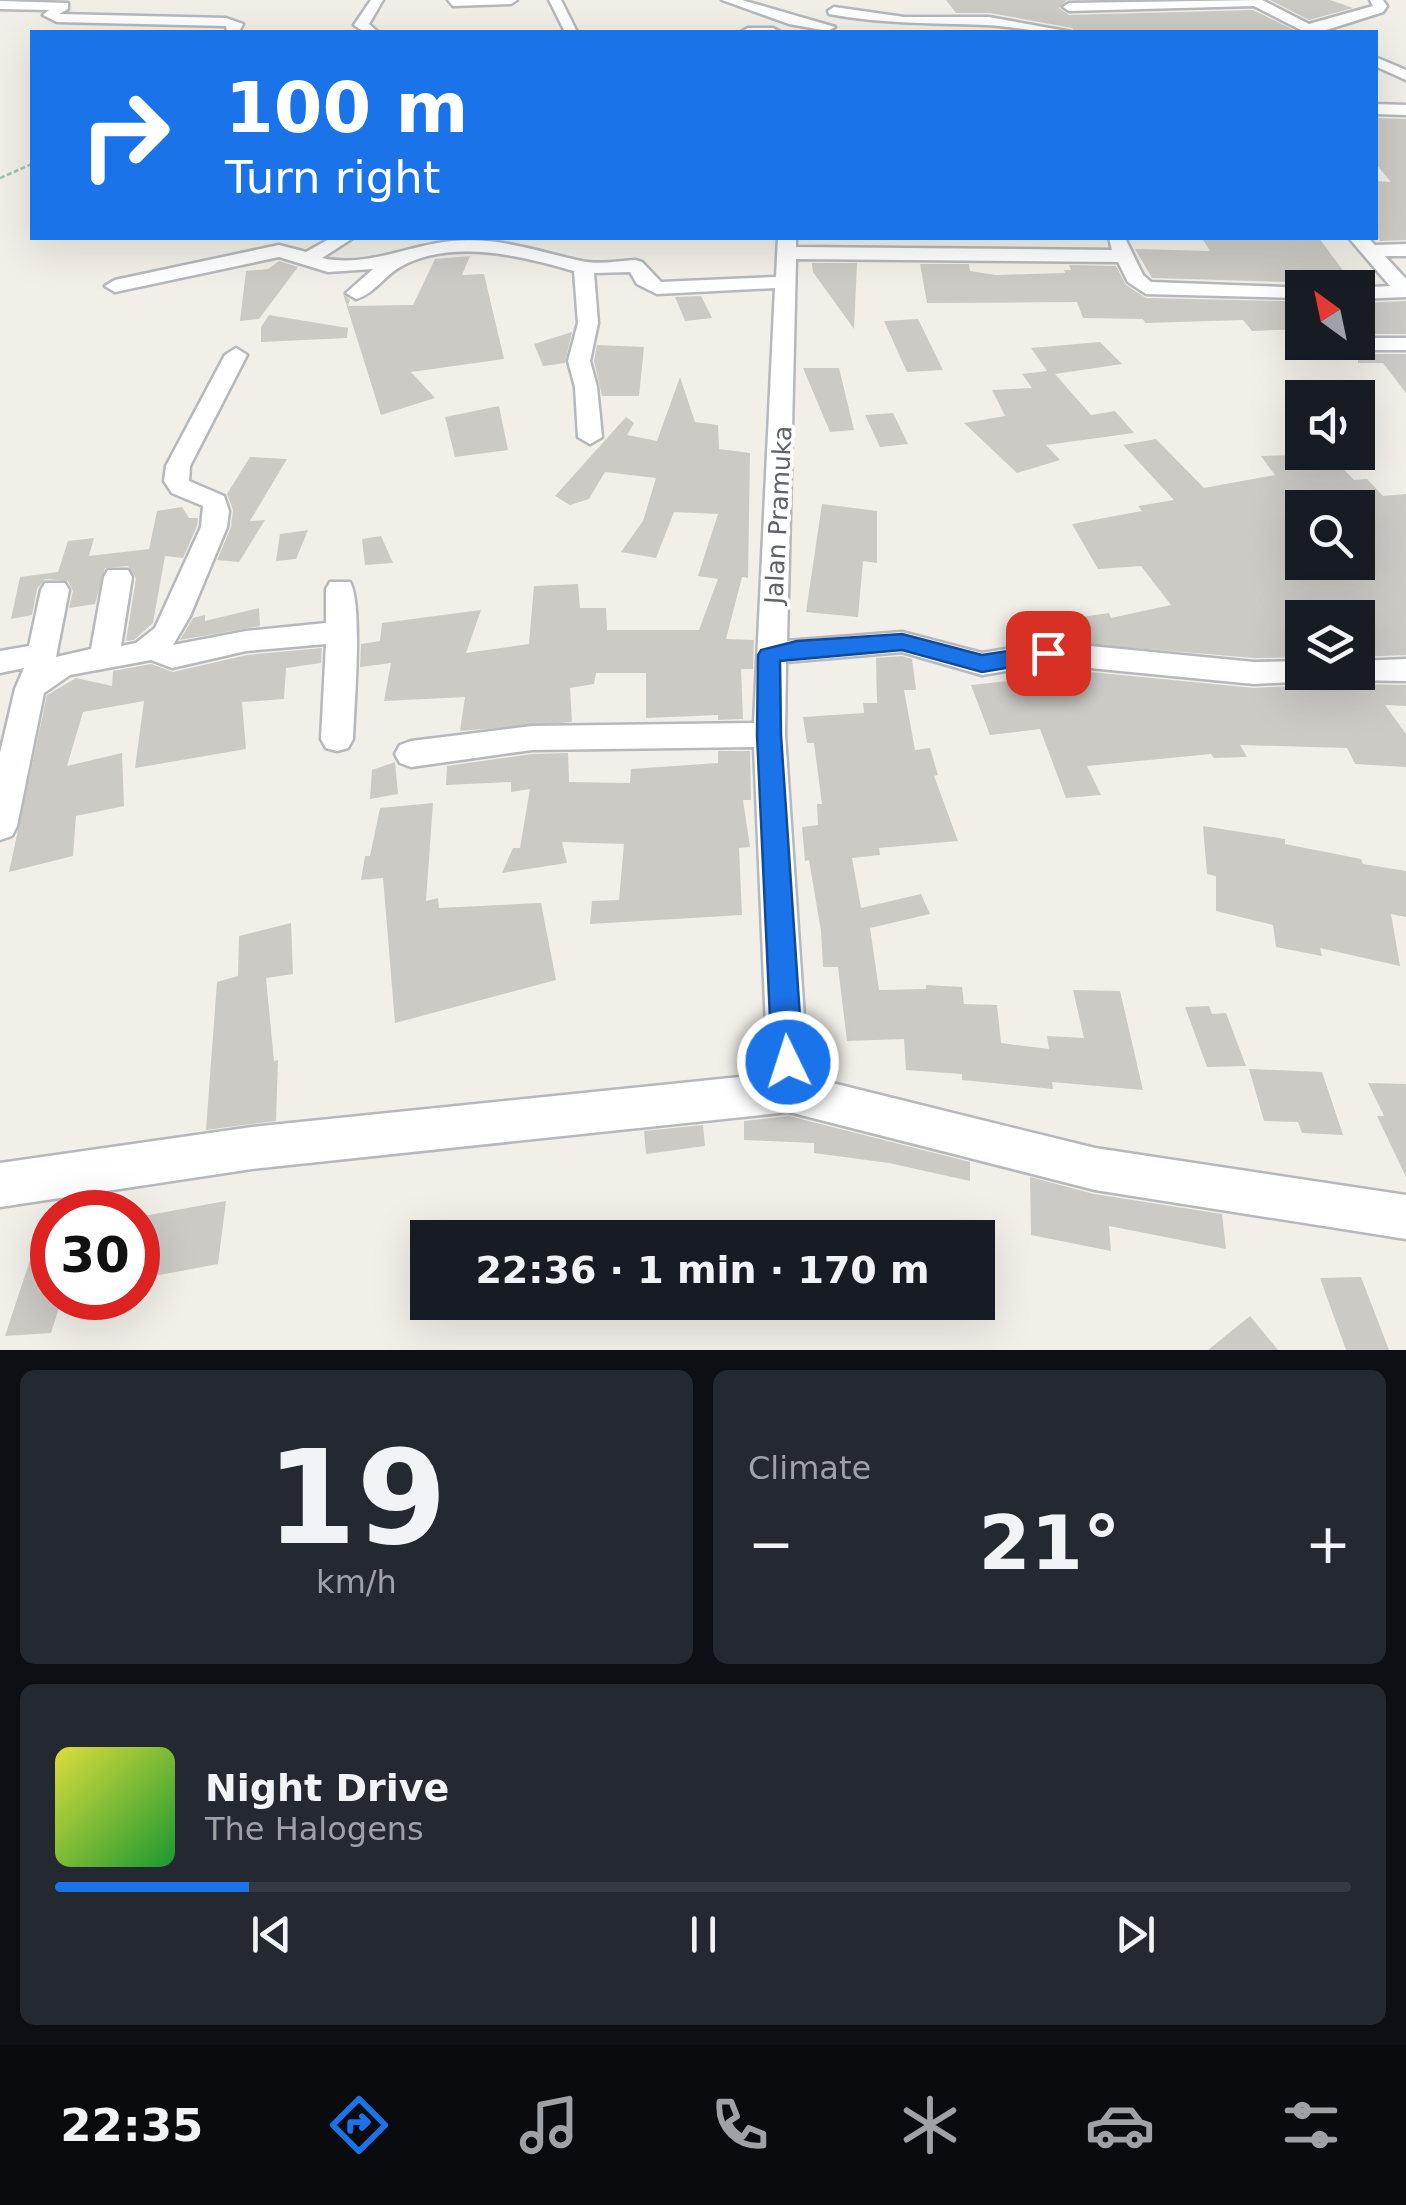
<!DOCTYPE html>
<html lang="en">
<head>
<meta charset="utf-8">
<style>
	:root { --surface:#171b24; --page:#242831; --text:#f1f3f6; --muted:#9ea1a6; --line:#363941; --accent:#1a73e8 }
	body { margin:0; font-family:"DejaVu Sans",sans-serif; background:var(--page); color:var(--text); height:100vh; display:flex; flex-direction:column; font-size:38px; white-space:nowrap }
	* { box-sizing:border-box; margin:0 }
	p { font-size:32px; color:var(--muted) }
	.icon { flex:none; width:55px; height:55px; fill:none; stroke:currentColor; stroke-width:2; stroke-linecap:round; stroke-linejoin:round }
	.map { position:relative; height:1350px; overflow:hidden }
	.details { display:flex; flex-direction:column; gap:20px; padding:20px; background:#0d0f14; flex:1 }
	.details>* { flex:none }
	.top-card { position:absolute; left:30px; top:30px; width:1348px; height:210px; border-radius:0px; box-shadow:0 10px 40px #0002; background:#1a73e8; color:#fff; overflow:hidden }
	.needle { width:65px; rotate:327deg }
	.fabs { position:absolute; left:1285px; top:270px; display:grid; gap:20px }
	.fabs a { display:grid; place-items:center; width:90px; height:90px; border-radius:0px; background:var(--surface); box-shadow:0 10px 40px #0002; font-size:50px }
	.speed { position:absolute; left:30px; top:1190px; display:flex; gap:20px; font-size:50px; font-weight:700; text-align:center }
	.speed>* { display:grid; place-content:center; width:130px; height:130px; border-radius:50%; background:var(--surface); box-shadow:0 10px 40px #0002; line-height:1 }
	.speed .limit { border:15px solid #d22; background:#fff; color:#111 }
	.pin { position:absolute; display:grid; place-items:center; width:85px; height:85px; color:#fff; margin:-42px; border-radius:20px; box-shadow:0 5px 15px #0006 }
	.me { position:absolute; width:110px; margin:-55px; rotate:356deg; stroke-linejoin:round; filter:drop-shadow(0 0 8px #0008) }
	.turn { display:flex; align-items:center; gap:35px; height:210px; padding:0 30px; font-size:45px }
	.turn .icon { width:130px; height:130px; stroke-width:2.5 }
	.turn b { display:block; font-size:70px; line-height:85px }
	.big { font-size:75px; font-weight:700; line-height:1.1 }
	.details .widget { flex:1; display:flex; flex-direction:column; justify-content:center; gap:15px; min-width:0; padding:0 35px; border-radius:15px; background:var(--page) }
	.details .dial { align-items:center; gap:0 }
	.dial b { font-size:130px; line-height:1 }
	.song { display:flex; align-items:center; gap:30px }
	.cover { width:120px; height:120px; border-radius:15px; background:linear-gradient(135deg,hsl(60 70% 55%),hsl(130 70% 35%)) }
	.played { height:10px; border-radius:5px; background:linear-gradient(90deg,var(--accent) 15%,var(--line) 15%) }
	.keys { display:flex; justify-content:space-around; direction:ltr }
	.heat { display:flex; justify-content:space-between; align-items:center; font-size:55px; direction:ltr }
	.details .tiles { flex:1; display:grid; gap:20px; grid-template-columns:1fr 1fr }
	.widget:last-child { grid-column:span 2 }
	.trip { position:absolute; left:410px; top:1220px; width:585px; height:100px; border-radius:0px; background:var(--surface); box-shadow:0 10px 40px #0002; font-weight:700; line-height:100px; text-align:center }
	.dock { display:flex; height:160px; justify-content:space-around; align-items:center; background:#090b0e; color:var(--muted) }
	.dock .icon { width:70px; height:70px }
	.dock .selected { color:var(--accent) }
	.dock b { font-size:45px; color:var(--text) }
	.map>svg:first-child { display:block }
</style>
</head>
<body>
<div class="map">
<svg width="1406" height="1350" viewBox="0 0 1406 1350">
	<rect width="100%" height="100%" fill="#f1efe8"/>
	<path fill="#cccac5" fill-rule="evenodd" d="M946,0H1067L1059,8L1069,15L1253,10L1298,32H1075L1072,28L990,13H956Z
		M1270,0H1330L1353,8L1309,20Z
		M1375,118L1406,119V240L1380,241L1375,235V181L1391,182L1375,163Z
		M1202,238H1319L1353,284L1152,278L1135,249L1210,251Z
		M470,256L462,275L484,274L504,359L411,372L435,398L381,415L343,294L350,300L348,306L413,305L435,259Z
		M279,261L298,267L259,319L240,321L246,271L268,269Z
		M812,263H857L854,329L813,272Z
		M920,264H969L970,271L996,275L1065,273L1064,270H1071L1069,265L1116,266L1126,285L1146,298L1286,301L1302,329L1252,331L1243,320L1145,323L1143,319L1083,318L1077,302L927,303Z
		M701,296L712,318L685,321L675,297Z
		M1406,301V334H1374L1358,327V303Z
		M269,315L348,328L347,338L261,342V327Z
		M918,319L943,370L907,372L884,321Z
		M572,332L565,363L543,366L534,344Z
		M1100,342L1122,364L1055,374L1091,415L1115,411L1134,433L1046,445L1060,460L1017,473L964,423L1005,416L992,390L1032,388L1022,374L1047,371L1031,348Z
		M597,345L644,347L639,396H602L594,361Z
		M1358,349L1368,354H1406V393L1383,363H1358Z
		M803,368H839L854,430L830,432Z
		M680,377L695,422L718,425L719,449L750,453L748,578L742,577L726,639L754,640L753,669H741L743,719L718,720V715L646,718V673H596L594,684L570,688L572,722L460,731L465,697L384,701L391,663L360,667L361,644L380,641L382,623L481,610L466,653L529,644L534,586L578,584L580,608H606L607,630H699L718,579L698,576L718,514L674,512L656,558L621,552L643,521L656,478L605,472L589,499L570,505L555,496L626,417L634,423L627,435L657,441Z
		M499,406L508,450L455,457L445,417Z
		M893,413L908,444L880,447L865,415Z
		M1156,439L1204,488L1275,475L1261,456L1329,454L1354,480L1367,479L1383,496L1406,494V655L1358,657V618H1302V657L1254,658L1040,640L1034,624L1109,613L1111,618L1171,605L1141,566L1098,569L1072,524L1142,511L1138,506L1174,500L1123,445ZM1302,508H1358V540L1373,563L1302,572Z
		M250,457L287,459L250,521L265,520L239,562L217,560L231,527L233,510L227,494Z
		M822,504L877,511V563L863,561L858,617L806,612Z
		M182,507L189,518H198L197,526L183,558L165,556L153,623L134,640L126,641L136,578L128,566L105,568L95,604L69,608L73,591L68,581L45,579L37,589L32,615L11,619L20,577L58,572L68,541L94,538L89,556L149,549L157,511Z
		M308,530L296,559L276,561L280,534Z
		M381,536L393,563L365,565L362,539Z
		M259,608L260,626L180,640L193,618L205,615V621Z
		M322,648L321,663L286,668L284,699L242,702L246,749L135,768L144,701L83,712L67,766L122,753L124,806L76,816L73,856L9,872L47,695L76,678L112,686L113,671L151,664L173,672L247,655Z
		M902,656L912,659L916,690H904L915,750L930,748L938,775L934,776L958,841L879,848L880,855L852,858L861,908L921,894L930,914L870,928L879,990L926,989V985L962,987L964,1004L997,1005L1001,1043L1049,1049L1047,1036L1084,1038L1073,990L1120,991L1143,1090L1052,1082L1053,1089L962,1080V1074L906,1070L904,1039L847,1041L838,967H823L821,931L809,860L805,861L802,827L818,825L817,804H822L814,743H807L803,717L864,713L863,703H877L876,658Z
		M1049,668L1254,688L1330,684L1336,677L1347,684L1406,685V706L1385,705L1406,734V767L1355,764L1347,748L1240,745L1247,757L1214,758L1211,754L1087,766L1101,795L1066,798L1040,729L990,735L971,685L1018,680L1014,674Z
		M718,751H750L751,800H743L750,847L739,848L742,915L590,924L592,901L619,900L624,844L562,842L567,863L502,873L513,848H520L530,789L511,792V782L446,785L447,766L532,754L568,753L569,782L630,783L631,769L718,763Z
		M395,762L398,794L370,799L372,770Z
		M433,803L426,901L438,898L439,908L541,903L556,980L395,1023L383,878L361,880L365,856H370L380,808Z
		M1203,826L1285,839V844L1361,859L1363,864L1406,871V917L1391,914L1400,966L1320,948L1322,956L1276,947L1273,925L1216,911V876L1207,874Z
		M291,923L293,974L266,978L274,1061L278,1060L276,1121L206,1130L217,982L238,976L239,936Z
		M1209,1006L1212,1014L1226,1013L1246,1066L1207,1067L1185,1007Z
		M1249,1069L1322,1072L1343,1135L1302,1133L1298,1122L1264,1121Z
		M1368,1083L1406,1084V1177L1377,1116H1384Z
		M789,1116L970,1162V1181L889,1163L814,1153V1143L744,1140V1121Z
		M703,1125L705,1146L646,1154L644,1131Z
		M1030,1177L1094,1194L1222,1214L1226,1249L1109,1226L1111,1251L1031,1235Z
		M226,1201L218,1264L138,1279V1217Z
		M52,1250V1298H62L51,1333L5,1336L33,1251Z
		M1361,1277L1389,1350H1346L1320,1278Z
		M1250,1316L1278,1350H1208Z"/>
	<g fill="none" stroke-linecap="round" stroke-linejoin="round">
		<defs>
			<path id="minor" d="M371,0H383L369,24L378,32H364L354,25Z
				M448,0H517L511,4L453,6Z
				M549,0H561L577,32H565Z
				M722,0H742L835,27L828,31L789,24Z
				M1262,0L1309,24L1373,6L1370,0H1383L1387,6L1383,12L1320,32H1305L1254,6L1069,11L1063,7L1069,3Z
				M0,1L68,3V9L59,14L226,18L243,24L239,32H227L226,26L57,22L43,15L49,10L0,9Z
				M834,7L904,17H989L1071,32C1042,34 1014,26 985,25C932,23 882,24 829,14L828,11Z
				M748,28H773L780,32H741Z
				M1375,57L1406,70V80L1375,66Z
				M1375,104L1406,105V115L1375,114Z
				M331,238H353L322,258C367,268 409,245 452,241C501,237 535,251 581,261C598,265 618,261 635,260L642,262L661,282L776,277L778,238H796V247L1112,250L1109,238H1125L1143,275L1151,282L1308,288H1302V298L1146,294L1128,282L1118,262L796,259L787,641L902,632L982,653L1049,642L1254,662L1302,661V672H1334L1330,680L1254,684L1049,664L982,675L902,652L786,662L785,735L808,1077L1095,1148L1406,1195V1239L1095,1190L789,1112L252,1169L0,1207V1163L252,1127L768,1074L754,747L532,750L411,767L400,763L395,754L400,745L411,741L532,726L754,723L775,288L657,294L637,284L630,272L594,273L598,323L590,361L597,387L602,437L590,444L578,437L575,387L568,361L578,323L574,271C523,256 451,238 400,267C384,276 374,294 356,299L346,293L373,269L328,272L279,257L115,292L105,286L115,280L279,245L306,252Z
				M1349,238H1368L1375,245L1406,244V256H1385L1406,279V297L1358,299L1356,288L1390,286Z
				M1358,331L1373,338H1406V350H1368L1352,342H1358Z
				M236,348L247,355L190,466L189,481L224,496L229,511L227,527L190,616L173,645L246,631L326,623V589L330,582H350C363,604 354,708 353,739L348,748L337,751L326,748L321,739L326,644L246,651L172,668L151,660L70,675L44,693L17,826L12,836L0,840V753L15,689L24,668L0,673V651L29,646L41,590L45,583H65L69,590L56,657L91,649L104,577L108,570H128L132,577L121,646L136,643L155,628L201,527L203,506L172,493L164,481L166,466L225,355Z
				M1406,659V681L1347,680L1343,672H1358V661Z"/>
		</defs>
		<use href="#minor" stroke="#b5b8bc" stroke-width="5"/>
		<path stroke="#9cc7a9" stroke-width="2.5" stroke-dasharray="5 2.5" stroke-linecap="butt" d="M0,178L32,164"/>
		<use href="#minor" fill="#fff" fill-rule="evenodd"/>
	</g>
	<path fill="#1a73e8" stroke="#114b97" stroke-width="2.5" d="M902,634L982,655L1048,645L1060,653L1048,661L982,672L902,650L780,661L781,735L803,1062L798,1073L788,1077L777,1073L772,1062L757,735L758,655L761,650L797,641Z"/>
	<g text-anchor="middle" stroke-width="8" stroke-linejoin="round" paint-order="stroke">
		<g font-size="25" fill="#5f6368" stroke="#fff">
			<text transform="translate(778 515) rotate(-87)" y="9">Jalan Pramuka</text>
		</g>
	</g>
</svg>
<div class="fabs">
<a><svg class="needle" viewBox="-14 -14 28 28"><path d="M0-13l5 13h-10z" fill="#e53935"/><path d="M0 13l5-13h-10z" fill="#9ea1a6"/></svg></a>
<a><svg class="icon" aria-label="sound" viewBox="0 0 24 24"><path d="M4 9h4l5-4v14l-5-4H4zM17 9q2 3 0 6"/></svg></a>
<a><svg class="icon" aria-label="search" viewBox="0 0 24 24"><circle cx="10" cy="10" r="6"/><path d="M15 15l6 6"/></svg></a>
<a><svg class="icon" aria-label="layers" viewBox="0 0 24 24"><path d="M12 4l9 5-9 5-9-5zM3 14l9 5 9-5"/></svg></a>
</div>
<div class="speed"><div class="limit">30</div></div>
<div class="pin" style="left:1048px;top:653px;background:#d93025"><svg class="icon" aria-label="arrive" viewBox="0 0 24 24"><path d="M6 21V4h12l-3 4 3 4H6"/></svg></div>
<svg class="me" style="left:788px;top:1062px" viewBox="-20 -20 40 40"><circle r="17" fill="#1a73e8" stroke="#fff" stroke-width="3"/><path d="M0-11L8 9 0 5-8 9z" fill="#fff"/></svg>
<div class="trip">22:36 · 1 min · 170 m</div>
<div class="top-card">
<div class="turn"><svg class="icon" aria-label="right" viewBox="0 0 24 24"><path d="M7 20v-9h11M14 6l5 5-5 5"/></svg><div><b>100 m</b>Turn right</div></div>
</div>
</div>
<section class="details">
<div class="tiles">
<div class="widget dial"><b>19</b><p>km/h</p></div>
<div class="widget"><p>Climate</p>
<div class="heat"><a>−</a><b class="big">21°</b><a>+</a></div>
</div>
<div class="widget">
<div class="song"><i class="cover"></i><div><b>Night Drive</b><p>The Halogens</p></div></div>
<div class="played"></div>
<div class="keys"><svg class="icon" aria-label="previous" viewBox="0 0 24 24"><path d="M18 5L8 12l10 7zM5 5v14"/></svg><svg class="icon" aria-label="pause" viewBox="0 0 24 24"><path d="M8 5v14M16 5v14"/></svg><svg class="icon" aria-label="next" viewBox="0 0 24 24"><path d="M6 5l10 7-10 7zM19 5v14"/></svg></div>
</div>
</div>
</section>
<nav class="dock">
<b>22:35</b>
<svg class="icon selected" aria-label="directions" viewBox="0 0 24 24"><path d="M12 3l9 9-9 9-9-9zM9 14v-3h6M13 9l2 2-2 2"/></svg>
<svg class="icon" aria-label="music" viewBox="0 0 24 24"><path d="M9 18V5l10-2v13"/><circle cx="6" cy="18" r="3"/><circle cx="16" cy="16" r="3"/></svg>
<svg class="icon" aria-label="phone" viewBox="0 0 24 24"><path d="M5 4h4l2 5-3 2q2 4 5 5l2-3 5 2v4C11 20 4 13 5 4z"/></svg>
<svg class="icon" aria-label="climate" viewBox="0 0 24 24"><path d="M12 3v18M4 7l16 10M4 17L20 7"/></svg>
<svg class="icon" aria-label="car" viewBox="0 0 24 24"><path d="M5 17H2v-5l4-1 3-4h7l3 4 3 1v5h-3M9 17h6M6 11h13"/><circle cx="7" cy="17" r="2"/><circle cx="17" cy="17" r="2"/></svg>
<svg class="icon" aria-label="filters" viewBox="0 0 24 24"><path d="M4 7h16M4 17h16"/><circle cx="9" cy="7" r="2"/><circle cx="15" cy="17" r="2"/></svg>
</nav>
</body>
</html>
